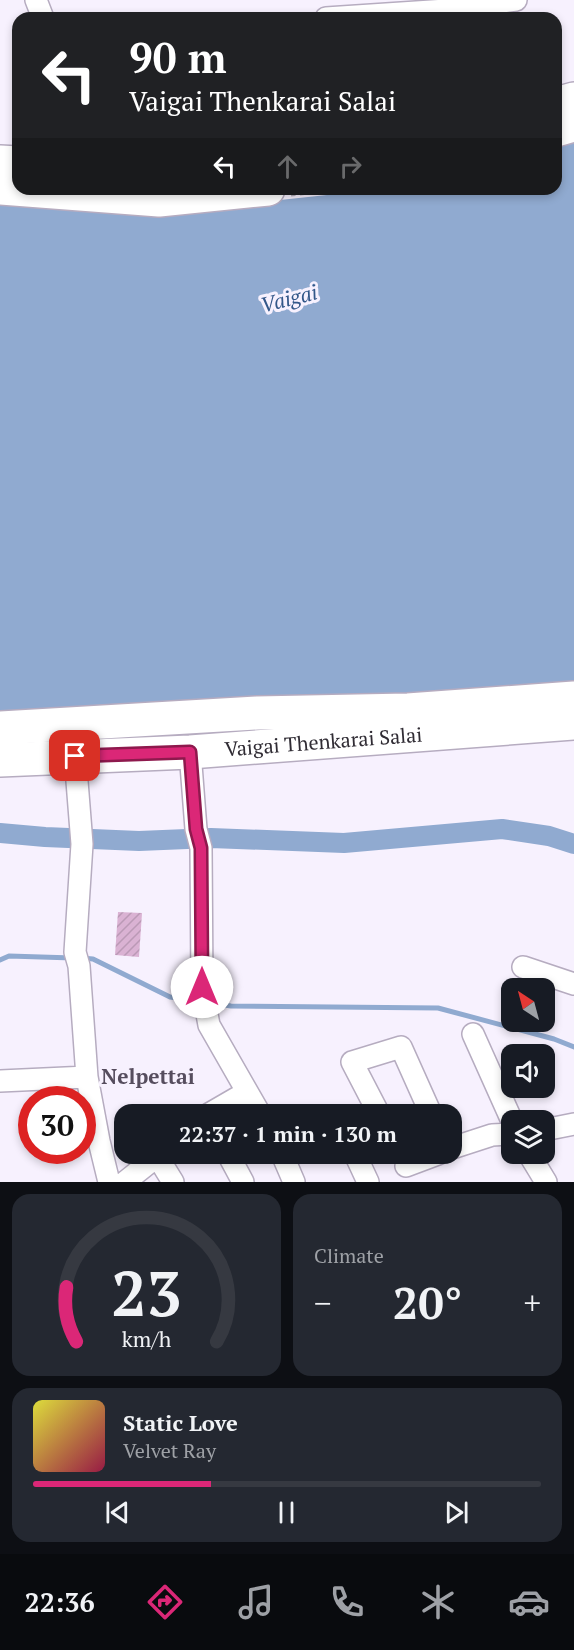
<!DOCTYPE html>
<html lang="en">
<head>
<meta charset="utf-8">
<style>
	:root { --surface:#171b24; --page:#242831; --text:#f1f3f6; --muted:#9ea1a6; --line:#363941; --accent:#db2777 }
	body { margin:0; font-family:"PT Serif",serif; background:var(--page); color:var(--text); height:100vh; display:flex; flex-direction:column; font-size:22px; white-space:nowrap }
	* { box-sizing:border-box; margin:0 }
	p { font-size:20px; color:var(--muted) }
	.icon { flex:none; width:33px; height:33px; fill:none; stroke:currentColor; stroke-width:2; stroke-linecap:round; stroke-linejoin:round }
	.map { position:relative; height:1182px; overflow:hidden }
	.panel { display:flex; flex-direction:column; gap:12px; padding:12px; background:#0d0f14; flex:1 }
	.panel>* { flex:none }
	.guide { position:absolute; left:12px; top:12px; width:550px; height:183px; border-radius:18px; box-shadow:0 3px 9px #0003; background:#202124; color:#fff; overflow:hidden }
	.needle { width:39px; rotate:324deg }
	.controls { position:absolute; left:501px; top:978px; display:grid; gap:12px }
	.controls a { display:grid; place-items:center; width:54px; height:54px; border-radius:12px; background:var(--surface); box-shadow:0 3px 9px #0003; font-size:30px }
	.speed { position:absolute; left:18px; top:1086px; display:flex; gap:12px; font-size:30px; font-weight:700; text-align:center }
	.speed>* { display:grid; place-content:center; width:78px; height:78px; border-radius:50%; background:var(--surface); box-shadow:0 3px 9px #0003; line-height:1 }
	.speed .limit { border:9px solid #d22; background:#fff; color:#111 }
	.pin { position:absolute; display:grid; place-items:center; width:51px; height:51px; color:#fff; margin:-26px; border-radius:12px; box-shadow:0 3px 9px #0006 }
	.me { position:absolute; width:66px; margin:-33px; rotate:0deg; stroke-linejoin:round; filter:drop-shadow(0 0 4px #0008) }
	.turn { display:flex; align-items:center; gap:21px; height:126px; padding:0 18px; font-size:27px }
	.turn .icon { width:78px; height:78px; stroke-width:2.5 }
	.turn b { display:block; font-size:42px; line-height:51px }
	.lanes { display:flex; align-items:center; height:57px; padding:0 18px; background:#0003; justify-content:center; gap:30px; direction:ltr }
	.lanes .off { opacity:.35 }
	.big { font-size:45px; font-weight:700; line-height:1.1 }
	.panel .widget { flex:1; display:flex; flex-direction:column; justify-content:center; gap:9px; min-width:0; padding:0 21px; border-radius:18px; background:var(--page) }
	.panel .dial { align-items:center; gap:0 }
	.dial svg { height:156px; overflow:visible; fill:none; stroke:var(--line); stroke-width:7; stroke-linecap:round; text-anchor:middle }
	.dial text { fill:var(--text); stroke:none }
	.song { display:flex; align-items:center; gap:18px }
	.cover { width:72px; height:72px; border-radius:9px; background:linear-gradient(135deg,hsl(60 70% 55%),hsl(340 70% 35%)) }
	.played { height:6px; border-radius:3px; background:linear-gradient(90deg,var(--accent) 35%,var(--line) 35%) }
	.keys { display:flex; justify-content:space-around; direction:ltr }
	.heat { display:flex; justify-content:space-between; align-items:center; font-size:33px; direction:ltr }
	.panel .tiles { flex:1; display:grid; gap:12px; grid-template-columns:1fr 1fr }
	.widget:last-child { grid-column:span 2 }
	.trip { position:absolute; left:114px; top:1104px; width:348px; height:60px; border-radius:18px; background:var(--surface); box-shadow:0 3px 9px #0003; font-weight:700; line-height:60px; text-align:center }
	.menu { display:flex; height:96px; justify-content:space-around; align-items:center; background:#090b0e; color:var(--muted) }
	.menu .icon { width:42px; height:42px }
	.menu .selected { color:var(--accent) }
	.menu b { font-size:27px; color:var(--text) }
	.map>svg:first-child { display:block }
</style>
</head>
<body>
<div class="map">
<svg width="574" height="1182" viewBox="0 0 574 1182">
	<defs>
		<pattern id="building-hatch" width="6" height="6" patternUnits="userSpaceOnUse" patternTransform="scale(1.5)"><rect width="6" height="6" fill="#dab2d3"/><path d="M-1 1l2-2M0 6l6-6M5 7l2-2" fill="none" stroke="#bb99b6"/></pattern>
	</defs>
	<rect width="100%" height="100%" fill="#f7f1fe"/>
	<path fill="#90aad0" d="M574,133V681L364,696L0,714V199L166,212L355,192L370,189H556L557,138Z"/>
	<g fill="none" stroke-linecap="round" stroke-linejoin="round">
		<path stroke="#90aad0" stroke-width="5" d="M82,958L93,959L170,997L199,1001
			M0,960L9,956L73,958
			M211,1003L231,1006L438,1008L554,1039L574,1047"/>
		<path stroke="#90aad0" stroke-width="20" d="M0,833L45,837L139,841L211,838L344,843L502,829L549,836L574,844"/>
	</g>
	<path fill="url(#building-hatch)" d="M118,912L142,913L139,957L115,955Z"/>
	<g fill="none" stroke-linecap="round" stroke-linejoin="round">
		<defs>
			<path id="street" d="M36,0L43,18
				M326,18L446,10L516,0
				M190,752L196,829L201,848L202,987L209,1025L260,1114
				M75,756L82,844L75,952L79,966L87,1077L99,1141L109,1182
				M523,967L574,984
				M473,1034L512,1121
				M0,1081L87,1077
				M209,1114L247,1092
				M379,1114L352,1062L401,1047L431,1114
				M544,1130L574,1124
				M452,1148L492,1135L512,1134
				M228,1154L243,1182
				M282,1154L294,1182
				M355,1154L368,1182
				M529,1154L546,1182
				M157,1156L173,1182
				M406,1166L438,1154
				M125,1182L160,1154"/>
			<g id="primary">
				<path d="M556,104L574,99"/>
				<path d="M556,130L574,125"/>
				<path d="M0,162L18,163"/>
				<path d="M0,188L159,200L268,189"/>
				<path d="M0,728L257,713L408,710L574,698"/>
				<path id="s1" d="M0,760L190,752L574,723"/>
			</g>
		</defs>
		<use href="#street" stroke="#b6acc0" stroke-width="24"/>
		<use href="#primary" stroke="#b6acc0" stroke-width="36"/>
		<path stroke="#b1acb7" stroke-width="3" stroke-dasharray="4.5 4.5" stroke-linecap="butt" d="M291,195L349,189"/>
		<use href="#street" stroke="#fff" stroke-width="21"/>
		<use href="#primary" stroke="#fff" stroke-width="33"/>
	</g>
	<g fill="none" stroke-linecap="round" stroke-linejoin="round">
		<defs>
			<path id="route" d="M75,756L190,752L196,829L201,848L202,987"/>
		</defs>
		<use href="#route" stroke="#8e194d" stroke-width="15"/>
		<use href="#route" stroke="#db2777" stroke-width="10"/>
	</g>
	<g text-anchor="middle" stroke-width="6" stroke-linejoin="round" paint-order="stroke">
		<g font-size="20" fill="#302c34" stroke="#f7f1fe">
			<text dy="7" stroke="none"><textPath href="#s1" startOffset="324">Vaigai Thenkarai Salai</textPath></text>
		</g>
		<g font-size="21" font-style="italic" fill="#335789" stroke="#f7f1fe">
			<text transform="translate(289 299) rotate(-14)" y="7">Vaigai</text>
		</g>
		<g font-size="21" font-weight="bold" fill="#564d5e" stroke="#f7f1fe">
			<text x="148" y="1084">Nelpettai</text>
		</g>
	</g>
</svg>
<div class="controls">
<a><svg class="needle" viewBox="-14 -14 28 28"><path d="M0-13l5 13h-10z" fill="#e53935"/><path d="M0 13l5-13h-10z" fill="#9ea1a6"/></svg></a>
<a><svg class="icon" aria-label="sound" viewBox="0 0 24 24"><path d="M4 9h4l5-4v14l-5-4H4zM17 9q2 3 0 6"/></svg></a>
<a><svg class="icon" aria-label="layers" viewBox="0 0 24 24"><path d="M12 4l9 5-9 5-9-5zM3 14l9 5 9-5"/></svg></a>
</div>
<div class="speed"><div class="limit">30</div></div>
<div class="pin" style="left:75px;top:756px;background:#d93025"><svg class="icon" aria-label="arrive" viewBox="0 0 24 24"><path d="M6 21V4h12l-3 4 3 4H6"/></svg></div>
<svg class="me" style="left:202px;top:987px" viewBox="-20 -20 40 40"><circle r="19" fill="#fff"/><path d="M0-13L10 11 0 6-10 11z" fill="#db2777"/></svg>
<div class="trip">22:37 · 1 min · 130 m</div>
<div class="guide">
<div class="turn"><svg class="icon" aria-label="left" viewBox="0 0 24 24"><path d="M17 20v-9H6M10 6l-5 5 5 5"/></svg><div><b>90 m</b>Vaigai Thenkarai Salai</div></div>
<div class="lanes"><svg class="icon" aria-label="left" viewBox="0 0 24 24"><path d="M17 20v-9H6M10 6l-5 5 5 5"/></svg><svg class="icon off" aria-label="ahead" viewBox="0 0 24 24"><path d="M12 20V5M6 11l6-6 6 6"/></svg><svg class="icon off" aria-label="right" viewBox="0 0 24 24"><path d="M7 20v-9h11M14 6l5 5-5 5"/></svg></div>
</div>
</div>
<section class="panel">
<div class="tiles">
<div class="widget dial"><svg viewBox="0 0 100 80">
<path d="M14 69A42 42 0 1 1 86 69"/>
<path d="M14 69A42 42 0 0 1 9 41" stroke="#db2777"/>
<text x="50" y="56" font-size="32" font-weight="700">23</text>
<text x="50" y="72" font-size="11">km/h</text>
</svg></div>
<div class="widget"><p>Climate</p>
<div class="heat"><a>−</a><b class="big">20°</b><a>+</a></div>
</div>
<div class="widget">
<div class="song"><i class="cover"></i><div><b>Static Love</b><p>Velvet Ray</p></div></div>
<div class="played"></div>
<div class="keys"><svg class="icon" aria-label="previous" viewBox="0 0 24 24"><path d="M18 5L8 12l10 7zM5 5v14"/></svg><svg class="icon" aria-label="pause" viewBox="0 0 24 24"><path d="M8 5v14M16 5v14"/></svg><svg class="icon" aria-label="next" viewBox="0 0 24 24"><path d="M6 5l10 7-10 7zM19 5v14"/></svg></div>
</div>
</div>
</section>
<nav class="menu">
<b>22:36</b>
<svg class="icon selected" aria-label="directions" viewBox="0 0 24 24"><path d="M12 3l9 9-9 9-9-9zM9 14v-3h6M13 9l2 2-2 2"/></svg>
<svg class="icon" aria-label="music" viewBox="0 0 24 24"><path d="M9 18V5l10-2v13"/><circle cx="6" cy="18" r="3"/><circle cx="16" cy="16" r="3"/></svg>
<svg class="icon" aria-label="phone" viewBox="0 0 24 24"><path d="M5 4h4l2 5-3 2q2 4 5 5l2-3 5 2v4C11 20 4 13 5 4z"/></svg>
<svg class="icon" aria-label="climate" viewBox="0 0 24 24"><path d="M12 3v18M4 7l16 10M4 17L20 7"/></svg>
<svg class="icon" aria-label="car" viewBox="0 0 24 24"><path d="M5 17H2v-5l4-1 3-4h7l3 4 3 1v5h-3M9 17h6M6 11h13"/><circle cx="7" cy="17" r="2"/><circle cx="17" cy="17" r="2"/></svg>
</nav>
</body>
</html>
